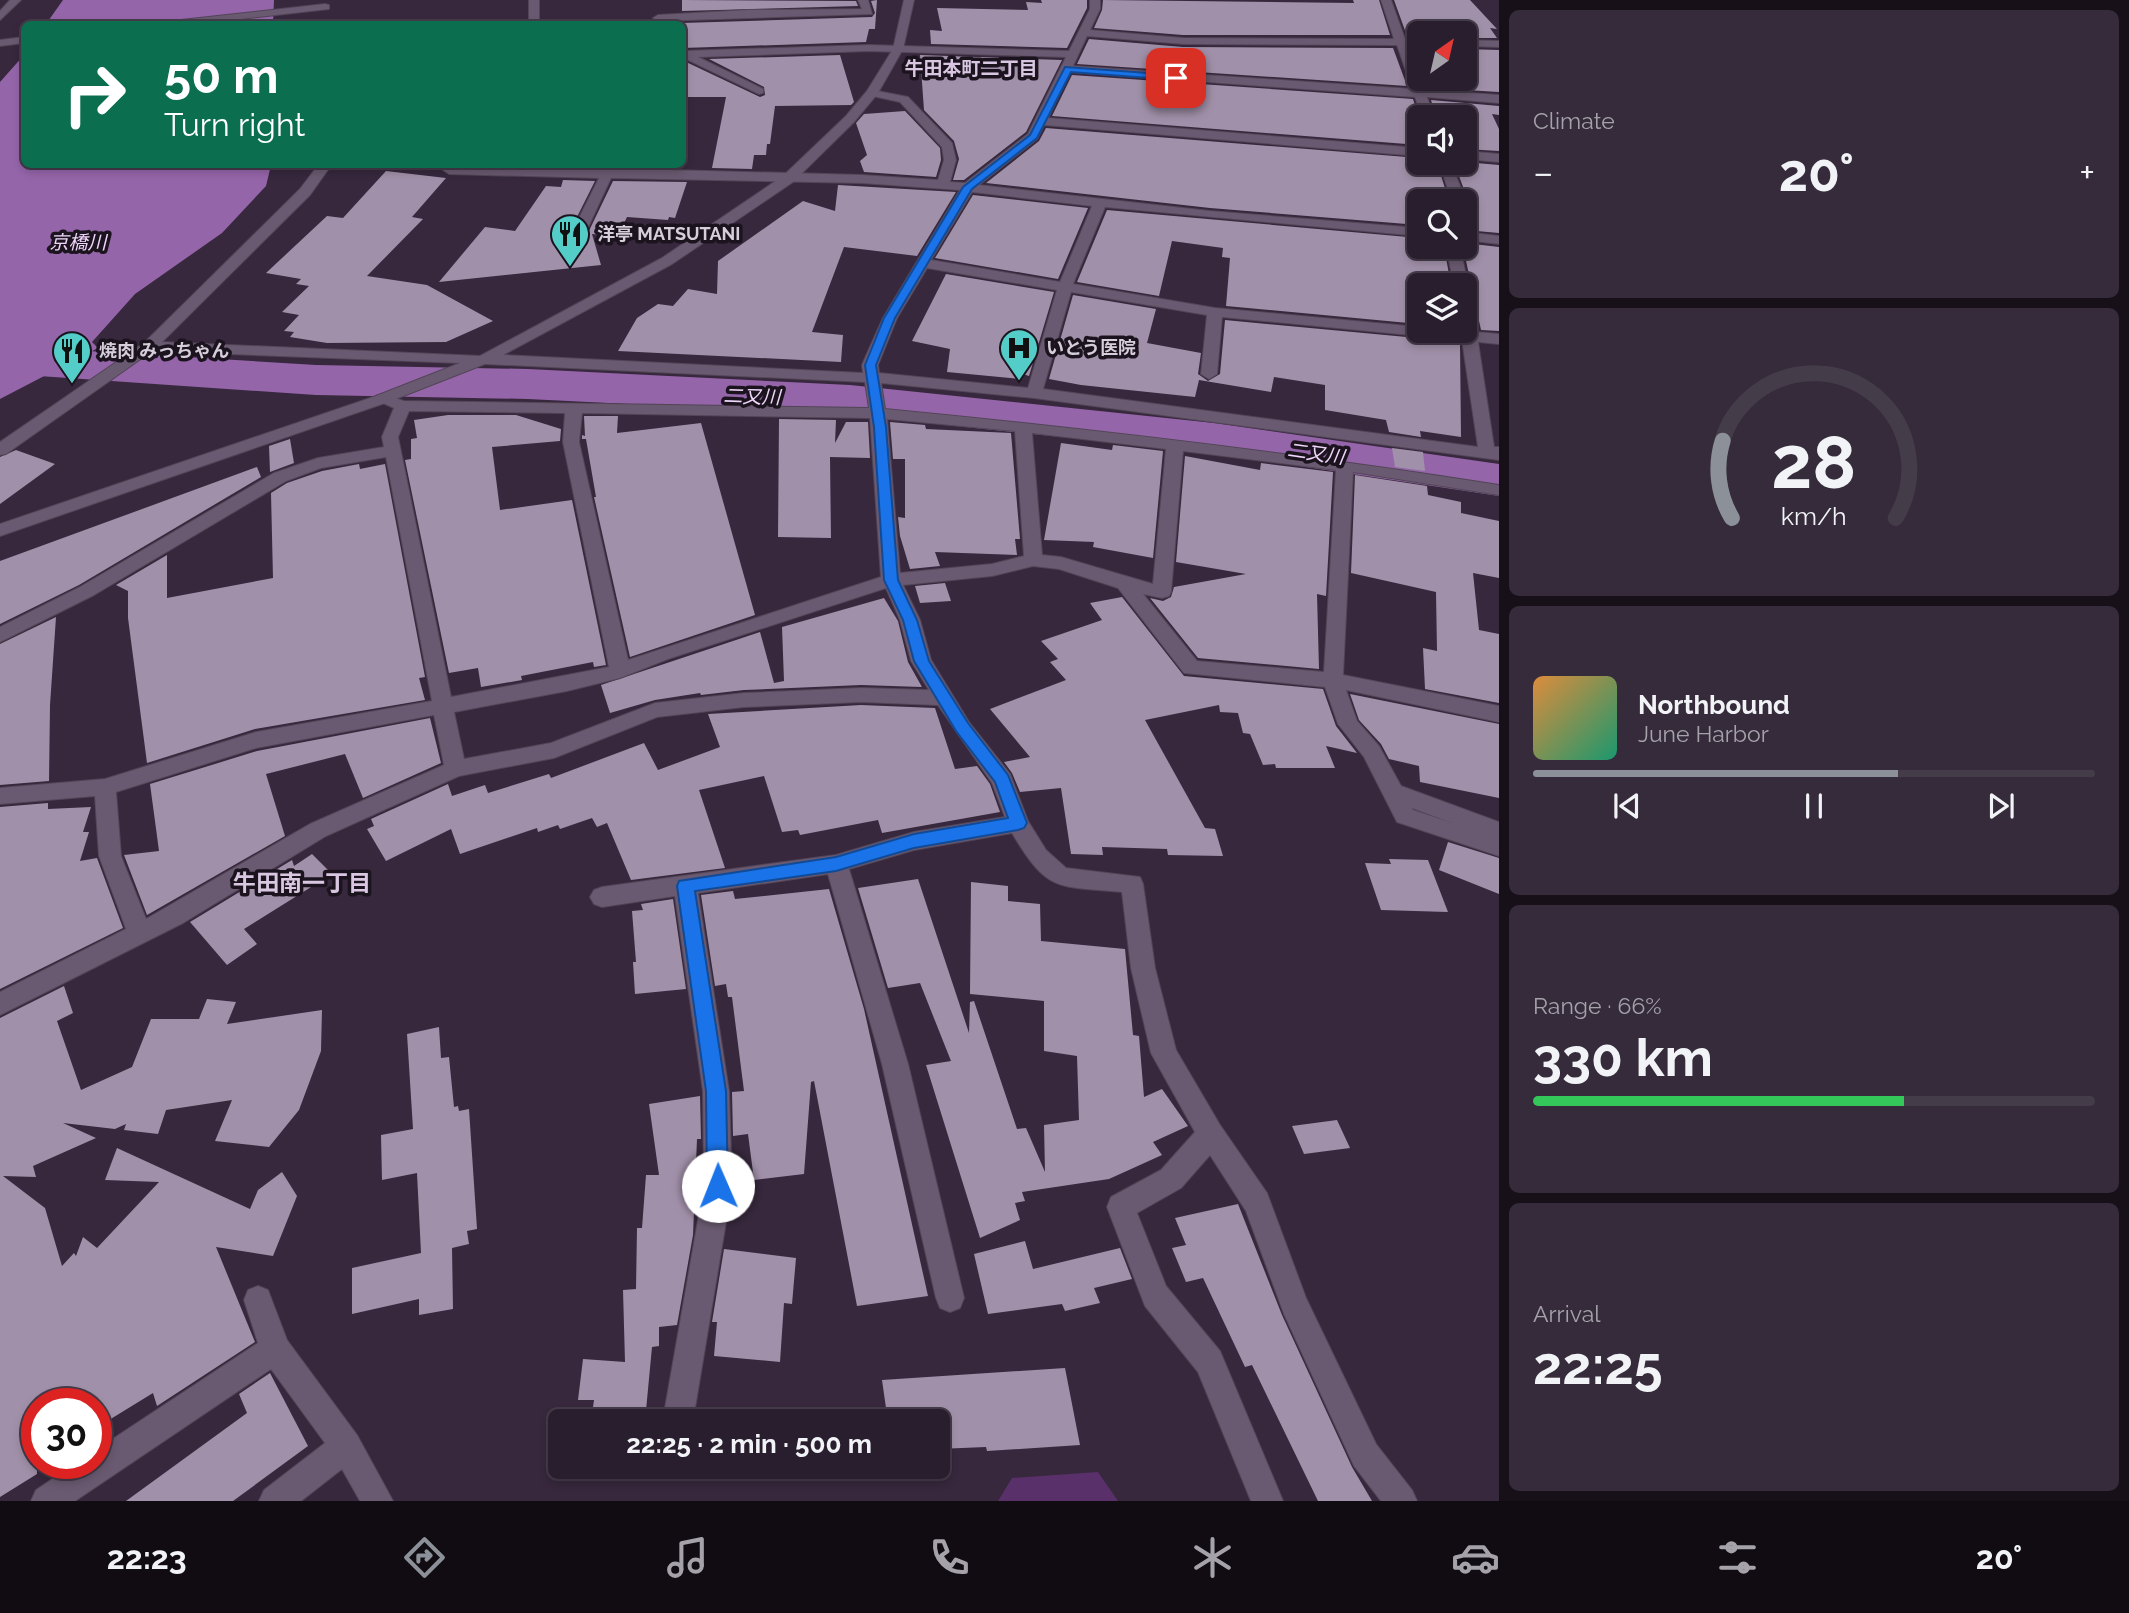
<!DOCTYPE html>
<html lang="en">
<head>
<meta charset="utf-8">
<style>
	:root { --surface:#291e2e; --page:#352b3a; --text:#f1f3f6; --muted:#a5a2aa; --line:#453c4a; --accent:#8c9099 }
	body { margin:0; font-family:Raleway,"Noto Sans JP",sans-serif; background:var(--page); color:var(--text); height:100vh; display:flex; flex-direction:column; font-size:26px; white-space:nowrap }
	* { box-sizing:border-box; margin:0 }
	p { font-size:23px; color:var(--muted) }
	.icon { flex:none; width:38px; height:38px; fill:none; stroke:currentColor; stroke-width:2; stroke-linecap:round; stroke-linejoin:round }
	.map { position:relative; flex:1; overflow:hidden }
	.panel { display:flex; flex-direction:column; gap:10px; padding:10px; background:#171019; width:630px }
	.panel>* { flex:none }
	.top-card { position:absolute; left:21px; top:21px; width:665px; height:147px; border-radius:10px; box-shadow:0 4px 10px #0003,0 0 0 2px var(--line); background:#0b6e4f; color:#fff; overflow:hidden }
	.needle { width:46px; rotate:34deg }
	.controls { position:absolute; left:1407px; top:21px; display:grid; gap:14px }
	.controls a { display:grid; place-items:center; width:70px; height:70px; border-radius:10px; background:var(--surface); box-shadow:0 4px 10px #0003,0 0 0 2px var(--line); font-size:35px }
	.speed { position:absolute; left:21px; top:1388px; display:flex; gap:14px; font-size:35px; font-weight:700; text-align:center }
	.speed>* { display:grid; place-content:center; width:91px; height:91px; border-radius:50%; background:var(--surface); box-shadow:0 4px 10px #0003,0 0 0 2px var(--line); line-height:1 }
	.speed .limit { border:10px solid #d22; background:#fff; color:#111 }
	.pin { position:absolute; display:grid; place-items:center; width:60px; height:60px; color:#fff; margin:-30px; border-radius:14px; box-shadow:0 4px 10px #0006 }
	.me { position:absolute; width:77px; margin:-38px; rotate:359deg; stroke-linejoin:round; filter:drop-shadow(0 0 5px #0008) }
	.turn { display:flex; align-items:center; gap:24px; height:147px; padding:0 28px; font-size:32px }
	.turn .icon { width:91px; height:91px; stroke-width:2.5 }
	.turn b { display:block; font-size:49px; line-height:60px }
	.big { font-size:52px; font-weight:700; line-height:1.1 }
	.panel .widget { flex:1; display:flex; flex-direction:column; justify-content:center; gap:10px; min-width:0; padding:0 24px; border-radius:10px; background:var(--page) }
	.panel .dial { align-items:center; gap:0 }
	.dial svg { height:182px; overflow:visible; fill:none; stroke:var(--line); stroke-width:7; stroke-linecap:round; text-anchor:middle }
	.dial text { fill:var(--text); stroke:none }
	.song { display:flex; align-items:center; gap:21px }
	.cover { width:84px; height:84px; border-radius:10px; background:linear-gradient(135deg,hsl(30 70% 55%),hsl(160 70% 35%)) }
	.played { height:7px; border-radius:4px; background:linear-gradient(90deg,var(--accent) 65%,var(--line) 65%) }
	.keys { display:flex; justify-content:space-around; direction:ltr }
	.heat { display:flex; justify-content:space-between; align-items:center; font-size:38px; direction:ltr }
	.charge { height:10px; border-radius:5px; background:linear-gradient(90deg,#34c759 66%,var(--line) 0) }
	.trip { position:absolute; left:548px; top:1409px; width:402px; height:70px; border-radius:10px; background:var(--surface); box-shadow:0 4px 10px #0003,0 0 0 2px var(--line); font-weight:700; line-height:70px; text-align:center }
	.tab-bar { display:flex; height:112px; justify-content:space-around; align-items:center; background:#100c12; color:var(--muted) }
	.tab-bar .icon { width:49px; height:49px }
	.tab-bar .selected { color:var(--accent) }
	.tab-bar b { font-size:32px; color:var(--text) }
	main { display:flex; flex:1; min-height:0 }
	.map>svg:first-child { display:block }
</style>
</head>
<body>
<main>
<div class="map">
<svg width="1499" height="1501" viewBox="0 0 1499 1501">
	<rect width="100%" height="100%" fill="#37283d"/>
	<path fill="#59306a" d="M1098,1472L1118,1501H998L1012,1478Z"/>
	<path fill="#9565a9" d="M63,0H274L273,24H46Z
		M24,55V164L271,165L266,186L222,233L135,294L92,342L98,348L0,399V82Z"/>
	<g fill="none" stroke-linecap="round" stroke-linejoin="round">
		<path fill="#9565a9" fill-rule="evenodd" d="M39,348L316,365L528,369L850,385L1214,423L1499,464V496L1214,453L850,415L528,399L316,395L39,376L0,378V350Z"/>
	</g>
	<path fill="#a190a9" d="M682,0L856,1L858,6L682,11Z
		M877,0L875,29H869L866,42L683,48L682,23L872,17L875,13L871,1Z
		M1041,0H1087V8L1067,48L931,44L930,30L942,31L937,8L1028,10L1026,2L1042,3Z
		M1103,0L1354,3L1353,0H1379L1390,35H1183L1094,28L1102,10Z
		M1394,0H1470L1497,29L1490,28L1497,38H1465V33H1419V36H1407Z
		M1089,39L1183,47L1393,48L1407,86L1077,64Z
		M1465,49L1499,50V92L1465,90Z
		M840,55L854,102L851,105L775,106L770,144H767L766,155H754L752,169L712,168L726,97H687L684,61L760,97L765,95L764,87L709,59Z
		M920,55L1062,60L1026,132L964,180H953L959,159L954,141L924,110Z
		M1072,75L1413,99L1419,117V145L1052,116Z
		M1431,100L1499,106V115L1492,114L1499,129V151L1465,149V117H1436Z
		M905,111L940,148L941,160L936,177L864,172L860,161L867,155L856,123L864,114Z
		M1046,128L1419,158V163H1437L1449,201H1419V225L1210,208L986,183L1039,141Z
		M1465,162L1499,165V233L1465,230V205L1468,200L1454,163Z
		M386,171L446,178L412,217L423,219L367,276L427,285L493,321L446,342L327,343L290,337L294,332L284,331L299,315L282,312L309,286L296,284L301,279L266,273L327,216L343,218Z
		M563,180L595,181L568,235L576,242L586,237L613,181L687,182L675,218L669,217L668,220L627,217L618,236L592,234L601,265L439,282L485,227L515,231L546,186L561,187Z
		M838,185L956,192L917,256L844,247L812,332L843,335L841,362L618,351L637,318L658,304L673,306L688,289L717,294L718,261L803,201L835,211Z
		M973,195L1088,208L1058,279L935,258Z
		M1107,210L1419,238V247H1444L1451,285H1413L1419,309V324L1226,306L1230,258L1222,257L1223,248L1172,241L1159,296L1077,282Z
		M1465,243L1499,247V331L1481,330L1463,247Z
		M946,274L1054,292L1029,376L1023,374L1022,379L947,372L950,349L912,341Z
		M1073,295L1156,309L1147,343L1201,353L1198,374L1208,381L1220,374L1225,320L1460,342L1461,437L1420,431L1421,437L1389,432L1386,420L1325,410V385L1274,377L1271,392L1199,380L1195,397L1081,385L1049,379Z
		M448,415H516L561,429L560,441L492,447L500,510L572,500L606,665L594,667L593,662L521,676L522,680L481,687L478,668L449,673L405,460L411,459V439L417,438L414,420Z
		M584,416H618L617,433L701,423L755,615L630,657L594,497H596L586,439H582V435L585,436Z
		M779,419L836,420L835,443L846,422H868L870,458L830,457L831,538L778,537Z
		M890,422L925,425L926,429L1011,433L1020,539H1015L1017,555L935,552L940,566L910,569L900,536L898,517L905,518V459H893Z
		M290,439L294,463L270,472L269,446Z
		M1061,443L1112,450L1113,445L1163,451L1153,558L1093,547L1094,542L1044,540Z
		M1392,448L1423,452L1425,471L1395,467Z
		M16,450L55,464L0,504V457Z
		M1185,456L1260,470L1261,463L1333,472L1326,596L1317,594L1319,669L1198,658L1150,598L1163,601L1171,597L1174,587L1246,574L1176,562Z
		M359,464L360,469L385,464L425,677L419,678L425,700L255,729L147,763L128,618V591L116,585L167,555V598L273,578L271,493L287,483L322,471Z
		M257,467L261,477L79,585L0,624V561Z
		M1355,475L1427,486L1428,495L1461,502V513L1499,521V578L1473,573L1479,630L1499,634V703L1425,689L1423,648L1437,651L1436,592L1351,573Z
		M945,583L951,601L920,603L915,586Z
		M1122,597L1184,676L1323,689L1336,726L1357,753L1326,746L1335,768H1276L1275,764L1263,765L1250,734L1243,733L1238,713L1220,712L1219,705L1145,720L1205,828L1215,829L1223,856L1168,855L1167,849L1102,847L1103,855L1071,854L1061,788L1020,792L1012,773L1004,762L1030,757L990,709L1066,680L1050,662L1058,659L1041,641L1102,620L1090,603Z
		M884,598L898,621L908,662L922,687L861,685L744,690L701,695L700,693L655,700L610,713L601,685L760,632L774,683L784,681L782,627Z
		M56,617L50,705L49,781L0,785V644Z
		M1350,694L1499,724V798L1420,782L1419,766L1389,759L1381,744L1359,720Z
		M861,705L935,708L955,769L977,766L990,784L1000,812L882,833L878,820L800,835L798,830L782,832L764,776L699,790L725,868L631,880L607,823L597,827L592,818L560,829L558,825L538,832L537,828L460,854L451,829L386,861L367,829L374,826L371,819L448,784L452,796L485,785L488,793L549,774L551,778L644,743L658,770L720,747L708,714Z
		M430,718L441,763L363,798L345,754L266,774L285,836L147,915L124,855L159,851L150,784L257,751Z
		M48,803V809L91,807L83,832H89L80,861L97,858L123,928L0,989V807Z
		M1448,842L1499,858V894L1439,870Z
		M312,854L332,874L244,929L257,944L227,965L190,922L292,860L294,866Z
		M1389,859L1428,860L1448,912L1381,910L1365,863L1391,864Z
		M918,879L969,1033L970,1002L974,1001L1017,1129L1026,1128L1045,1172L1044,1125L1079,1120L1077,1056L1044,1051V1001L970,994L971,882L1008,886V901L1040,904L1041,941L1125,949L1133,1035L1139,1036L1144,1097L1162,1089L1188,1126L1153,1142L1162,1155L1109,1179L1022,1192L1025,1201L1015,1203L1020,1220L980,1238L926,1065L951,1061L920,983L888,988L858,888Z
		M829,889L864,1009L928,1296L857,1306L814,1081L811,1082L804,1174L754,1180L748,1134L733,1136L732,1092L744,1091L732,997H728L726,984L715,986L701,895L733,891L735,899Z
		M673,899L686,989L635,994L633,962H636L632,911L643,910L641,904Z
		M64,986L73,1013L57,1021L81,1090L132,1067L151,1019H199L207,999L236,1002L227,1024L322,1010L321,1051L299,1110L269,1147L215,1141L232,1100L166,1110L158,1134L124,1130L126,1124L115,1129L63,1123L96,1138L33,1166L36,1177L3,1176L45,1208L62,1266L74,1253L76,1256L83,1237L97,1248L159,1182L105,1180L117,1148L250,1209L258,1190L282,1172L297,1196L273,1256L216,1247L255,1342L157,1406L153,1393L96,1428V1404H37V1474L0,1497V1018Z
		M439,1027L441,1058L449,1057L454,1107L458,1106L459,1111L469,1109L477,1229L467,1231L469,1244L452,1248L453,1309L419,1315V1299L352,1314V1268L421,1253L417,1173L382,1180L381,1135L413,1129L407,1034Z
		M700,1096L701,1139H697L693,1235L677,1325L659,1327V1346L652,1347L645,1421H591L594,1400H578L583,1359L625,1362L623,1290L636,1289L637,1228H642L646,1175H659L649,1104Z
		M1337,1120L1350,1148L1304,1154L1292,1126Z
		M1238,1204L1282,1315L1352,1467L1372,1501H1318L1252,1365L1245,1367L1203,1278L1186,1282L1172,1248L1186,1245L1175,1218Z
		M1025,1241L1033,1269L1120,1248L1132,1279L1094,1288L1100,1303L1065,1311L1062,1304L988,1314L974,1254Z
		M724,1249L796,1258L792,1304L784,1303L780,1362L714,1356L717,1322H712Z
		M1065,1368L1080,1445L987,1451L986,1447L938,1449V1421H914L913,1413L887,1415L882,1380Z
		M270,1373L308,1446L233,1501H126L247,1413L239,1394Z"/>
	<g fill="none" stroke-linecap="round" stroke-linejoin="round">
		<defs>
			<path id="street" d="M10,0H21L0,20V11Z
				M529,0H539V24H529Z
				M858,0H868L872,14L658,21L653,18L658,15L748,10L862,9Z
				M1090,0H1100V9L1090,30L1183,38L1394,39L1381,0H1391L1405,39H1419V45H1408L1424,90L1499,95V103L1427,97L1434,117H1422L1415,97L1070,72L1048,118L1419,148V156L1044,125L1037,139L979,185L1210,211L1419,228V236L1105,207L1073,284L1215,308L1419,327V331H1465V303L1470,304L1476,332L1499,334V344L1478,342L1494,447H1499V460L1034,398L881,383L885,409C1091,429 1295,453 1499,485V495L1353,472L1343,675L1499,706V722L1346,690L1357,721L1379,746L1401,786L1499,822V856L1397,822L1364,757L1338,724L1325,687L1184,673L1118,588L1059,569L1033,566L992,576L903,585L920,620L931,660L969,722L1010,774L1028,821L1046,850L1066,868L1140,877L1143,884L1155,968L1176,1050L1220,1125L1267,1193L1306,1298L1376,1444L1412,1490L1417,1501H1381L1354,1466L1284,1314L1246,1211L1210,1155L1181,1188L1137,1213L1166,1286L1220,1351L1283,1501H1251L1198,1372L1145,1306L1107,1207L1111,1197L1161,1170L1195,1132L1151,1053L1131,968L1122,892C1056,886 1048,893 1012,833L914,850L849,869L908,1064L964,1298L960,1308L950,1312L940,1308L936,1298L882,1064L828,874L698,893L729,1091L732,1186L695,1408L691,1419L685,1421L669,1419L665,1408L704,1186L703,1091L675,896L602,907L594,904L590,897L594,890L602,887L836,855L914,832L1005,817L992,783L938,705L861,702L744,707L657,717L554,758L459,776L326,836L183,923L0,1015V992L126,929L99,856L95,796L0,804V788L105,779L256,732L432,701L386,457L321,468L286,481L94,595L0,642V627L80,587L274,473L318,458L384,447L382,437L394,408L374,399L376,396L382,394L404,401L869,408L865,382L485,364L477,359L485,354L863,373L862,365L883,318L960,190L862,183L611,178L584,236L577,240L570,236L599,178L449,174L443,170V164L862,175L938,180L944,160L942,147L900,102L868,95V91L872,90L908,97L952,143L956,160L950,182L965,183L1028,134L1066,57L869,51L698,57L763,89V93L759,94L686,59L682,57V51L869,45L1069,51L1090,9ZM1087,36L1183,44L1397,45L1412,89L1073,66ZM972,192L1092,206L1060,282L931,260ZM927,268L1057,290L1028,388L879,373L878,365L897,318ZM1071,292L1207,315L1201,374L1209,379L1217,374L1222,317L1462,340L1478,447L1043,389ZM409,411L565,413L563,442L609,667L451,697L398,437ZM582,413L870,418L881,577L628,660L579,442ZM887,419L1015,431L1024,556L992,564L900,573ZM1032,433L1166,449L1153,584L1061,557L1042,555ZM1183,451L1336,470L1324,672L1197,661L1143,594L1162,598L1169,596L1171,592ZM886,588L900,620L911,661L929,690L861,688L744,693L655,703L551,743L464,759L454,712L567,691L620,678L668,659ZM434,715L444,765L310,824L146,919L121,856L116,792L256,748ZM1412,808L1452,823L1413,810Z
				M1465,40L1499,41V47L1465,46Z
				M1465,151L1499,154V162L1465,159Z
				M1439,163H1451L1466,201L1465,202L1452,201Z
				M1465,232L1499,236V244L1465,240Z
				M1446,247H1460L1468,285L1466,288L1465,285H1454Z
				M258,1286L268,1290L287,1340L357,1435L393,1501H360L342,1469L301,1501H259L264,1490L325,1443L271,1369L75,1501H31L36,1490L76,1463H96V1450L258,1343L244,1300L248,1290Z"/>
			<path id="secondary" d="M904,0H914L903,49L878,93L854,122L793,182L672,264L490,362L388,402L0,536V524L376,396L460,363L152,351L6,454L0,455V442L144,343L300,189L319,164H332L310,195L162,342L480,356L662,258L783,176L846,116L867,91L893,49Z
				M325,4L329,5V9L196,24H167L172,21Z
				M24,37V43L0,46V40Z"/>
		</defs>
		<use href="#street" stroke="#524557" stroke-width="2"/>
		<use href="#secondary" stroke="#524557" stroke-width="2"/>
		<use href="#street" fill="#6a5a71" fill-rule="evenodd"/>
		<use href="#secondary" fill="#6a5a71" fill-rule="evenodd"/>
	</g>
	<path fill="#1a73e8" stroke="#114b97" stroke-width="2" d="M1065,67L1176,75L1180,78L1176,80L1071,72L1037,138L972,189L895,318L876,365L886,427L898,580L917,620L929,661L968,723L1008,775L1027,823L1024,828L1018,830L914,848L836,871L695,891L726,1091L728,1186L725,1193L718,1196L710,1193L707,1186L706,1091L677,886L679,881L836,857L914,834L1008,818L995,782L956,731L914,661L903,620L884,580L874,427L865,365L884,318L963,187L1030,135Z"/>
	<defs>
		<symbol id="restaurant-pin" viewBox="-11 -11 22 30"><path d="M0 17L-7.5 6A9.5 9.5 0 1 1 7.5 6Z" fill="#54cdc8" stroke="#1b141e"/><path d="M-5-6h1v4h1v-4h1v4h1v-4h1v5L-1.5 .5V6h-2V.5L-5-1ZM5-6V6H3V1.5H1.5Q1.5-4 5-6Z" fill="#111"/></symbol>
		<symbol id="hospital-pin" viewBox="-11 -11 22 30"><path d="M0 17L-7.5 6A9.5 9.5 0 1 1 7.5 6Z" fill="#54cdc8" stroke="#1b141e"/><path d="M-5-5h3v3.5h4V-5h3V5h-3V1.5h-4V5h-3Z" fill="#111"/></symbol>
	</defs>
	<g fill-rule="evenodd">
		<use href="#restaurant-pin" x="548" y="212" width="44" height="60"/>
		<use href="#hospital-pin" x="997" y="326" width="44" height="60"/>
		<use href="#restaurant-pin" x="50" y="329" width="44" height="60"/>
	</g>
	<g text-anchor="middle" stroke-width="7" stroke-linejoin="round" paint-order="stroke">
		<g font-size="18" font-weight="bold" fill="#d7cedb" stroke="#1b141e" text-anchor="start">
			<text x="597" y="240">洋亭 MATSUTANI</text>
			<text x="1046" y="354">いとう医院</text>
			<text x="99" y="357">焼肉 みっちゃん</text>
		</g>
		<g font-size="19" font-weight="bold" fill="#d9c7e2" stroke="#1b141e">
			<text x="971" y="75">牛田本町二丁目</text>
		</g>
		<g font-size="19" font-style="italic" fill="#f0d6fc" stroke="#1b141e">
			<text x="78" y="249">京橋川</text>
			<text transform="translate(752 396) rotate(2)" y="7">二又川</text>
			<text transform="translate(1316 453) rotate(8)" y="7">二又川</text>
		</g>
		<g font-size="23" font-weight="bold" fill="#d9c7e2" stroke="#1b141e">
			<text x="302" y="891">牛田南一丁目</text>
		</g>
	</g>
</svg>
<div class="controls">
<a><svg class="needle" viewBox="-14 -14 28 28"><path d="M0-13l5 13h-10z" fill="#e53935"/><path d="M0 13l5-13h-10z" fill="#a5a2aa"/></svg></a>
<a><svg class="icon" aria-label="sound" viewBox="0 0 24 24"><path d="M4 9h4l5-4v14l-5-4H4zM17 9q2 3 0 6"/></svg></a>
<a><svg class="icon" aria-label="search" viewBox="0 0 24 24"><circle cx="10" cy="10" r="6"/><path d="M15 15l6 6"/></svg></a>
<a><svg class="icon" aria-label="layers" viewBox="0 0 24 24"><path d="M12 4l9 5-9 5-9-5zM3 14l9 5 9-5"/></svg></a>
</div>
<div class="speed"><div class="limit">30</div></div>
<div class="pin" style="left:1176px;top:78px;background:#d93025"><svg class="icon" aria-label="arrive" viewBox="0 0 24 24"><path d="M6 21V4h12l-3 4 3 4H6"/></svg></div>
<svg class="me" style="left:718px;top:1186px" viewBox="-20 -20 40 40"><circle r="19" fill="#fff"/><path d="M0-13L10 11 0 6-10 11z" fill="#1a73e8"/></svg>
<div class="trip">22:25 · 2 min · 500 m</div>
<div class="top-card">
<div class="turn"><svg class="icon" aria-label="right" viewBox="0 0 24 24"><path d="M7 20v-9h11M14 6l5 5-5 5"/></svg><div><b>50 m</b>Turn right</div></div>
</div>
</div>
<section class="panel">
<div class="widget"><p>Climate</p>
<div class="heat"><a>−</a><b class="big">20°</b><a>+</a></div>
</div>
<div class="widget dial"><svg viewBox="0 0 100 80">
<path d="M14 69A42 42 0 1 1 86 69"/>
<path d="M14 69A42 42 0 0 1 10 35" stroke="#8c9099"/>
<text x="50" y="56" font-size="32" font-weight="700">28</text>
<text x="50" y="72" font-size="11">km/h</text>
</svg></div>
<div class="widget">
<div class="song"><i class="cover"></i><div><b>Northbound</b><p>June Harbor</p></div></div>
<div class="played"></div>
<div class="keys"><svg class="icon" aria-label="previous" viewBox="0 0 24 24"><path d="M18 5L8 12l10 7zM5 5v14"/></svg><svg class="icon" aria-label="pause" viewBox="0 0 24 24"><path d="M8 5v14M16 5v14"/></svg><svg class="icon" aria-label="next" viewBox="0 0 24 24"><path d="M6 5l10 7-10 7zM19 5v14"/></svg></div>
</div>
<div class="widget"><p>Range · 66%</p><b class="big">330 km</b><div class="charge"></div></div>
<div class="widget"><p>Arrival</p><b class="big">22:25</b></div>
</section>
</main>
<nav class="tab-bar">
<b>22:23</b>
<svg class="icon selected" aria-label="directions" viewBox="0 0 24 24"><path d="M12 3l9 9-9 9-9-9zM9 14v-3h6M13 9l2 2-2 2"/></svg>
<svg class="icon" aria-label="music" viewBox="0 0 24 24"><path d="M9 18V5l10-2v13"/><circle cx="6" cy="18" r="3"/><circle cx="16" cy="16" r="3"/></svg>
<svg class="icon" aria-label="phone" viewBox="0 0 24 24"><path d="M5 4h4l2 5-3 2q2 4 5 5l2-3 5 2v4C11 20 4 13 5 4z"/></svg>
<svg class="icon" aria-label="climate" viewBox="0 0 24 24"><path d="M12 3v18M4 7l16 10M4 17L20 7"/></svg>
<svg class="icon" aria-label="car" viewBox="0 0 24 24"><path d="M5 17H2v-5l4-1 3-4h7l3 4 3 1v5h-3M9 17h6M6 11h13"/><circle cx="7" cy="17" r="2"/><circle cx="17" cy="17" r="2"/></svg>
<svg class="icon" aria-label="filters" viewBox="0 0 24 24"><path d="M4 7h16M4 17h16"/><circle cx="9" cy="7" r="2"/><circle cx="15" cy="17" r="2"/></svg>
<b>20°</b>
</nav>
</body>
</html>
